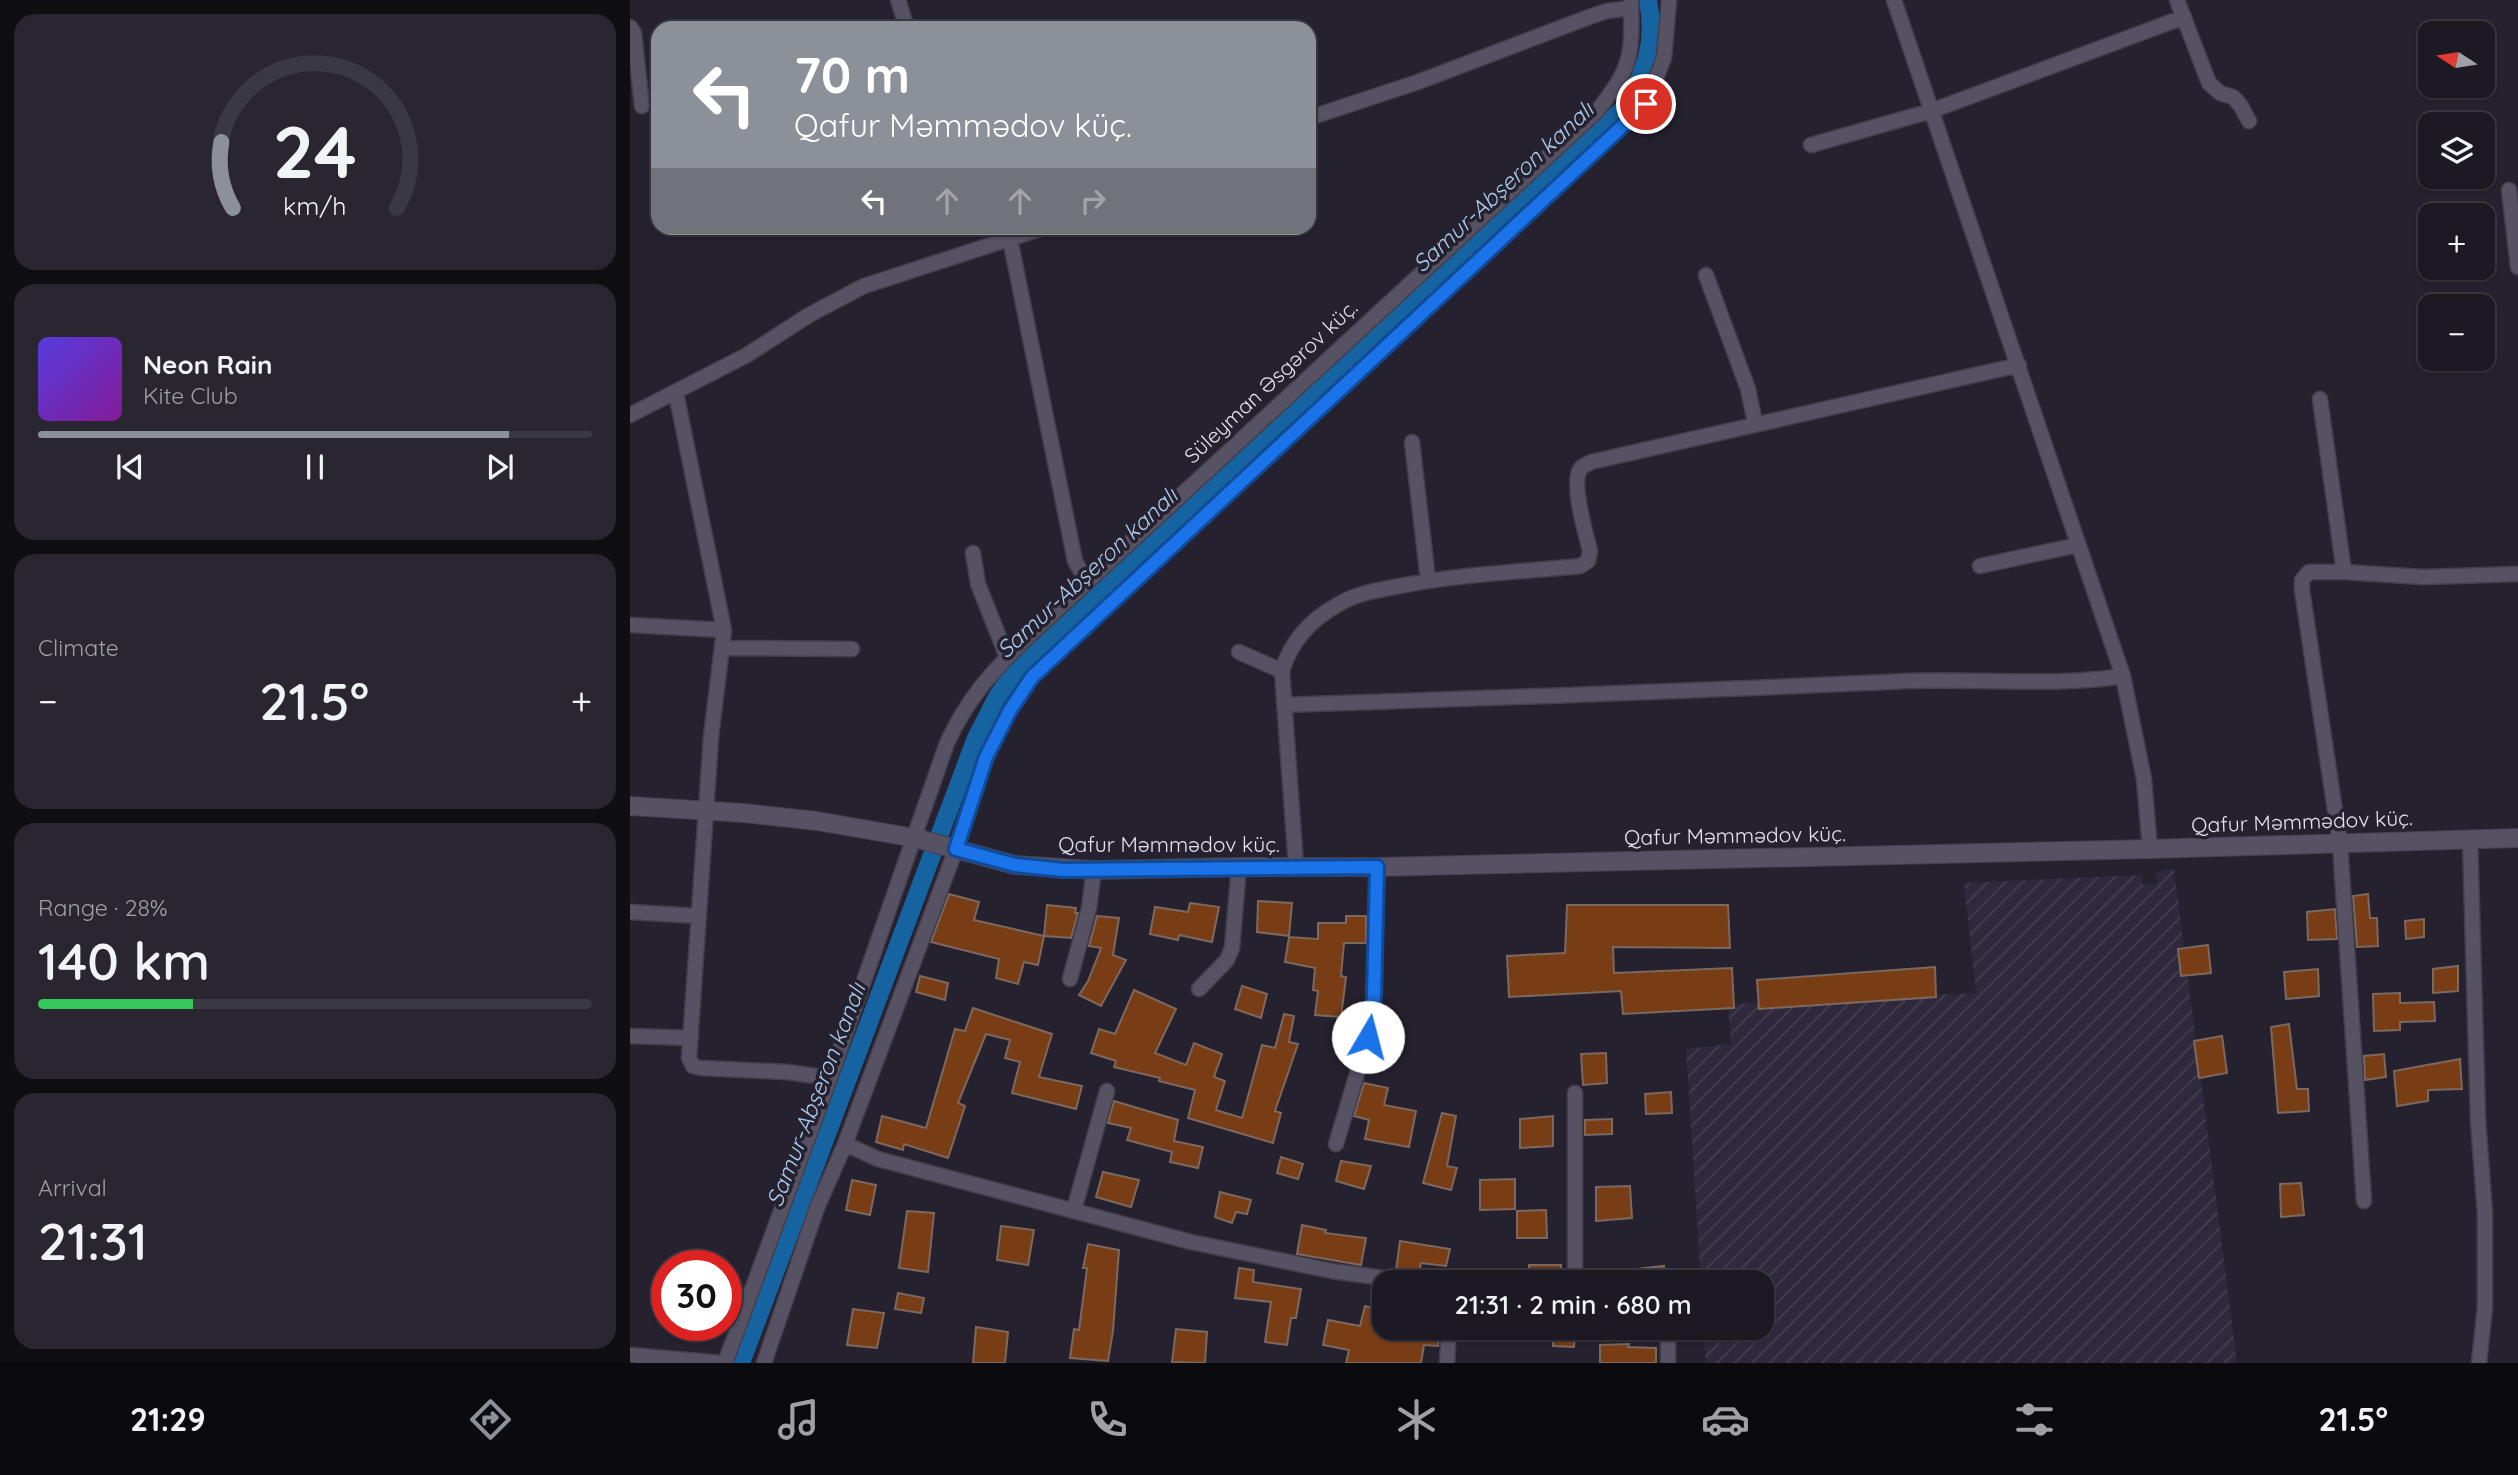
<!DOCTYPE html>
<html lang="en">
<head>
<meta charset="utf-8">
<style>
	:root { --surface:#1c1923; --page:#292630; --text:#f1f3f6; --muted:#a0a0a6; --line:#3a3841; --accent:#8c9099 }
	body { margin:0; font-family:Quicksand,sans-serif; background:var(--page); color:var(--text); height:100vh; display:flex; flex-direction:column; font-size:26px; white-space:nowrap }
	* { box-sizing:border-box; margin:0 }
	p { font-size:23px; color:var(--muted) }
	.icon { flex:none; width:38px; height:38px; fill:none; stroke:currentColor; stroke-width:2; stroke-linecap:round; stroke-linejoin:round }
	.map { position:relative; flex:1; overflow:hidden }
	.side { display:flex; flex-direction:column; gap:14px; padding:14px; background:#0f0e13; width:630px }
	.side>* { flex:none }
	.hud { position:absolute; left:21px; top:21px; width:665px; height:214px; border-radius:21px; box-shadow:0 2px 5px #0004,0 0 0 2px var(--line); background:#8c9099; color:#fff; overflow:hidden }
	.needle { width:46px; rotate:282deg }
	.controls { position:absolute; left:1788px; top:21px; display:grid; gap:14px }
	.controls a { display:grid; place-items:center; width:77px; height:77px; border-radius:14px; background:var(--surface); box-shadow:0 2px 5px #0004,0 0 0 2px var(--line); font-size:35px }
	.speed { position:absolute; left:21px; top:1250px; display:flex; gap:14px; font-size:35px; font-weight:700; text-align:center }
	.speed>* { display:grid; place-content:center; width:91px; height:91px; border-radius:50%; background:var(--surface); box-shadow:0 2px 5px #0004,0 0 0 2px var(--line); line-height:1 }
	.speed .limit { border:10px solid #d22; background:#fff; color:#111 }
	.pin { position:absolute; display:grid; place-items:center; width:60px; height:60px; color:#fff; margin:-30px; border:4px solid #fff; border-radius:50%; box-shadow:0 2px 7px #0007 }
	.me { position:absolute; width:77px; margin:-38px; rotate:8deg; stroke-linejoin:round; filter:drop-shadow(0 0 5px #0008) }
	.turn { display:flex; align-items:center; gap:24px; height:147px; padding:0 28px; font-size:32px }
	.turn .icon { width:91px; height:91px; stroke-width:2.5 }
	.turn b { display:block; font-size:49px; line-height:60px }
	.lanes { display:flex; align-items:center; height:66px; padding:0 28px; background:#0003; justify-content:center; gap:35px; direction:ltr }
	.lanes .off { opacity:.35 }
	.big { font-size:52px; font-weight:600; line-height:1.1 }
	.side .tile { flex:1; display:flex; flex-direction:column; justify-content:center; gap:10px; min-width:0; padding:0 24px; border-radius:21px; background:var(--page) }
	.side .dial { align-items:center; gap:0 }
	.dial svg { height:182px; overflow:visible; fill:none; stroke:var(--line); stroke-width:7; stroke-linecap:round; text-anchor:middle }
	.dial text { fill:var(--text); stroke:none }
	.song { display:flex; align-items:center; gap:21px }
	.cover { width:84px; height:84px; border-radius:10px; background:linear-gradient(135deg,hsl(250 70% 55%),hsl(290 70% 35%)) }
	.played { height:7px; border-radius:4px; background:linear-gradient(90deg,var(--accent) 85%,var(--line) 85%) }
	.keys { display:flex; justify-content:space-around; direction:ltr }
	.heat { display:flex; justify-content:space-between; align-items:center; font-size:38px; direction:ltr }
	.charge { height:10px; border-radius:5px; background:linear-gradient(90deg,#34c759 28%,var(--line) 0) }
	.trip { position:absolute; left:742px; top:1270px; width:402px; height:70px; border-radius:21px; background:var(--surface); box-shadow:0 2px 5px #0004,0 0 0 2px var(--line); font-weight:600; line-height:70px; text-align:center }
	.dock { display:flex; height:112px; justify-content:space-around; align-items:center; background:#0b0a0e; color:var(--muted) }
	.dock .icon { width:49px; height:49px }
	.dock .active { color:var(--accent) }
	.dock b { font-size:32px; color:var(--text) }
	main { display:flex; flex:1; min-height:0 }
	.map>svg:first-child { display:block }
</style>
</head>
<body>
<main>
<section class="side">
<div class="tile dial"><svg viewBox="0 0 100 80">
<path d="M14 69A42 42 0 1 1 86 69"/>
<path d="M14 69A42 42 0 0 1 9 40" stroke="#8c9099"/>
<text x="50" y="56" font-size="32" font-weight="700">24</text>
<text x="50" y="72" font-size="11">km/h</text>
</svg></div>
<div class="tile">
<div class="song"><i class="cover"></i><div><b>Neon Rain</b><p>Kite Club</p></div></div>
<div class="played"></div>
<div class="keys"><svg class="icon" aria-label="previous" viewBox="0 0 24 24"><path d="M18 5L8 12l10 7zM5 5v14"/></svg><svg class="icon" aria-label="pause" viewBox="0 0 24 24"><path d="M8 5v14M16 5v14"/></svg><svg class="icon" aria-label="next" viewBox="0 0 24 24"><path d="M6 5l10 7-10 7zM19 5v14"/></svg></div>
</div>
<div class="tile"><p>Climate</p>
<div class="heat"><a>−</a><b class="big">21.5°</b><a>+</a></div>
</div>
<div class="tile"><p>Range · 28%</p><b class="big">140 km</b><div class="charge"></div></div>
<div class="tile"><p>Arrival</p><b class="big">21:31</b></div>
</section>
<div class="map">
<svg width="1888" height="1363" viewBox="0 0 1888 1363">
	<defs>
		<pattern id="industrial-furrows" width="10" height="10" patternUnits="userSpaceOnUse" patternTransform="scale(1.75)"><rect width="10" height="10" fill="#30293d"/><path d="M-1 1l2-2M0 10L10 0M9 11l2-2" fill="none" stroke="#443e50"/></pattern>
	</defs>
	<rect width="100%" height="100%" fill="#26212f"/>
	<path fill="url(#industrial-furrows)" d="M1544,869L1607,1363H1076L1073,1328H1132V1283H1071L1056,1049L1101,1044L1098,1004L1346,993L1334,883L1512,875L1513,885L1528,884L1526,872Z"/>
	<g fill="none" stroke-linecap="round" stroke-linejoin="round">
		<path stroke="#1663a1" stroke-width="18" d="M111,1363L346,738L367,697L383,674L996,106C1016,68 1026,44 1018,0"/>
	</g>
	<path fill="#793d16" stroke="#7b695f" stroke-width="2" d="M319,894L349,902L344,920L414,936L408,965L394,962L388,984L366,978L369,959L301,942Z
		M1738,894L1740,918H1747L1748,946L1727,947L1723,896Z
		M628,901L662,903L659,936L627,932Z
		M560,903L589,907L582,942L549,935L548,940L520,934L525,907L558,912Z
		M417,905L446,908L445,913H448L441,938L414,936Z
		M937,905H1098L1100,948L983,947L984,973L1102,968L1104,1008L993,1014L991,991L879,997L877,956L935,953Z
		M1705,909L1707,939L1678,940L1677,912Z
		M467,916L489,918L483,955L496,960L471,1006L449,995L458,981L471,948L459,946Z
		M716,916H736V943H714L711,976L716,977L711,1017L685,1015L688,991L683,990L685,968L655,962L659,937L688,939V923H716Z
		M1794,919V937L1776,939L1775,921Z
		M1578,945L1581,973L1551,976L1548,949Z
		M1828,966V991L1803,993V969Z
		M1305,967L1306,997L1129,1009L1127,980Z
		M1688,969L1689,996L1656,999L1654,972Z
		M290,976L318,983L315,1000L286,992Z
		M612,986L637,994L631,1018L605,1009Z
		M504,990L546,1009L525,1053L556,1065L564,1043L592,1054L584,1077L595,1081L586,1110L612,1118L632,1045L645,1048L654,1014L664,1016L659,1042L668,1044L645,1111L651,1113L643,1143L558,1118L565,1090L529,1081L530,1078L484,1067L486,1061L461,1053L469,1029L485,1034Z
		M1770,993V1003L1804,1002L1805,1021L1770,1022V1030L1744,1031L1743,994Z
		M343,1008L422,1034L409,1077L452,1086L446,1109L382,1093L390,1062L375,1058L380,1040L356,1034L328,1103L335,1106L318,1158L274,1144L273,1150L246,1142L252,1116L296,1128L325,1029L335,1031Z
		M1659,1024L1667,1089H1678L1679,1111L1648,1113L1641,1027Z
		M1592,1036L1597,1073L1569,1078L1564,1041Z
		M976,1053L977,1083L953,1085L951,1054Z
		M1754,1054L1756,1077L1735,1080L1734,1056Z
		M1830,1059L1832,1089L1798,1090V1101L1767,1106L1764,1071Z
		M734,1083L758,1088L754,1105L786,1111L779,1147L735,1139L739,1120L724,1116Z
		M1041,1092L1042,1113L1016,1114L1015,1094Z
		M484,1101L548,1120L544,1141L573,1147L568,1168L540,1162L542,1152L497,1140L501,1128L478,1123Z
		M812,1113L826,1116L817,1166L827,1168L821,1190L793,1183Z
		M923,1116V1146L890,1148V1119Z
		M982,1119V1134L955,1135V1120Z
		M651,1157L673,1164L668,1179L647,1173Z
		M711,1161L741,1166L734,1189L706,1181Z
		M473,1172L509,1180L501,1207L466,1197Z
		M885,1179V1209L850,1210V1180Z
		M222,1180L246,1185L240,1215L216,1210Z
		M1671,1183L1674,1215L1651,1217L1650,1184Z
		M1000,1186L1002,1218L966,1221V1187Z
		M590,1192L621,1200L617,1214L606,1212L602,1223L585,1217Z
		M916,1210L917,1238H887V1211Z
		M277,1211L304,1213L298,1272L269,1268Z
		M672,1225L696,1230L695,1233L736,1238L731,1265L667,1254Z
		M371,1226L404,1230L398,1265L367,1260Z
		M770,1241L820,1249L816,1266L791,1263L789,1273L766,1270Z
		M458,1244L489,1250L483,1331L478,1361L440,1358L444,1329L449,1330L457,1268H453Z
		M899,1265H931V1283H899Z
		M1034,1266L1033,1283H964L963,1274Z
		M609,1268L624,1270L623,1282L671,1289L666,1318H661L657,1345L635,1342L641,1302L605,1298Z
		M268,1293L294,1298L291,1313L265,1309Z
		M735,1306L754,1311V1328H809L808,1346L794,1345L791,1363H716L719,1350L693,1345L698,1320L730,1326Z
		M223,1309L254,1313L247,1348L217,1345Z
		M346,1327L378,1332L375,1363H343Z
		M923,1328H945L944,1347L923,1346Z
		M546,1329L577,1332L575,1363L542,1362Z
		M999,1344L998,1347L1026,1348V1363H970V1345Z"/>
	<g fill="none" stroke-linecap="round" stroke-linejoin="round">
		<defs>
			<path id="minor" d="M268,0L277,28
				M1264,0L1493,676L1514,779L1520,849
				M1547,0L1579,83L1590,93L1603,97L1611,106L1619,121
				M0,27L4,33L12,106
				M679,118L788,82L959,17L977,11L1001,8
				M1181,145L1301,111L1554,17
				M1879,190L1888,267
				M380,239L445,561L457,583
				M1076,275L1118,389L1125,423
				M46,393L94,630L81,737L59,1058L63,1066L71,1068L157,1072L200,1078
				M1690,399L1714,572
				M0,415L117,355L179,315L234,286L413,228
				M782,442L798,580
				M343,553L348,584L377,657
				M1350,566L1448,545
				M0,625L94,630
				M93,648L222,649
				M609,652L652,671
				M655,705C862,698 1069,691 1276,681C1348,678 1422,687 1493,676
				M1840,839L1848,1120L1855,1214V1307L1849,1363
				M666,866L652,671C661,641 681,619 709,604C727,593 749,590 770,586C829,574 890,572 950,566L958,561L960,551C956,534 940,482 951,468C954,465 958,464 961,462L1389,365
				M0,912L68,916
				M440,979L459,908L464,870
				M569,989L597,960L602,948L609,867
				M0,1036L61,1038
				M945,1093V1283
				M215,1144L248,1159L561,1242L702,1271L790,1283
				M706,1144L738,1037L744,997L747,867
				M1734,1201L1710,844L1672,590V580L1679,572H1714L1793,577L1888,574
				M444,1210L477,1091
				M0,1355L92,1363
				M95,1363L200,1078L317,743C338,697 365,668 401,634L967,111C1003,66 1002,56 1001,0
				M134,1363L187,1208L215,1144L326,849L356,757L380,710L402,677L1016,104L1034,58L1039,0
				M817,1363L819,1328
				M1038,1363V1328"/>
			<path id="tertiary" d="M0,806L114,813L187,821L285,838L385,865L464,870L609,867H747L1520,849L1888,838"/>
		</defs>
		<use href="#minor" stroke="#423e4a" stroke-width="17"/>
		<use href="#tertiary" stroke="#423e4a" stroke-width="20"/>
		<use href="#minor" stroke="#575263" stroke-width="14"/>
		<use href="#tertiary" stroke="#575263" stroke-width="18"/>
	</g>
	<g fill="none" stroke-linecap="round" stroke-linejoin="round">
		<defs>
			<path id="route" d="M738,1037L744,997L747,867L433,870L385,865L326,849L356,757L380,710L402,677L1016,104"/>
		</defs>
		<use href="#route" stroke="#114b97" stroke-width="18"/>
		<use href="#route" stroke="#1a73e8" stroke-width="12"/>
	</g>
	<g text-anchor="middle" stroke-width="7" stroke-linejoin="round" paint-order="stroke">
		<g font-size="21" fill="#e5e2ec" stroke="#26212f">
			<text transform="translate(641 382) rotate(-43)" y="7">Süleyman Əsgərov küç.</text>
			<text transform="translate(1672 822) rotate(-2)" y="7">Qafur Məmmədov küç.</text>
			<text transform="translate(1105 836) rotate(-1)" y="7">Qafur Məmmədov küç.</text>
			<text x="539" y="852">Qafur Məmmədov küç.</text>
		</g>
		<g font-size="23" font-style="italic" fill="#ace" stroke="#26212f">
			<text transform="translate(873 187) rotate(-43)" y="8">Samur-Abşeron kanalı</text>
			<text transform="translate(457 573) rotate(-43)" y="8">Samur-Abşeron kanalı</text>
			<text transform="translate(186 1095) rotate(-69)" y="8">Samur-Abşeron kanalı</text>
		</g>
	</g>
</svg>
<div class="controls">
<a><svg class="needle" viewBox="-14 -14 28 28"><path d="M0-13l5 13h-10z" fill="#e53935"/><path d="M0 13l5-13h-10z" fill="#a0a0a6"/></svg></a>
<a><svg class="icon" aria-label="layers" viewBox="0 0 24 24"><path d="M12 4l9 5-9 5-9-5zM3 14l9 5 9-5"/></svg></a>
<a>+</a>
<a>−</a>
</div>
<div class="speed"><div class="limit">30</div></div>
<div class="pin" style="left:1016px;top:104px;background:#d93025"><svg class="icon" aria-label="arrive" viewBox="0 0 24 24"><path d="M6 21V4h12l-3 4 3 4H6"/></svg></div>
<svg class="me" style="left:738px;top:1037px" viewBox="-20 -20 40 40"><circle r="19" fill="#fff"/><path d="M0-13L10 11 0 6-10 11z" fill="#1a73e8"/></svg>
<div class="trip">21:31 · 2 min · 680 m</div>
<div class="hud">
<div class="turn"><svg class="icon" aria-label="left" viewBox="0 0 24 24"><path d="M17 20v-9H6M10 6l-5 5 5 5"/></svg><div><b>70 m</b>Qafur Məmmədov küç.</div></div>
<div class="lanes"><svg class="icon" aria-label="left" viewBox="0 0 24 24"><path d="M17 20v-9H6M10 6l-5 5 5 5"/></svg><svg class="icon off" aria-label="ahead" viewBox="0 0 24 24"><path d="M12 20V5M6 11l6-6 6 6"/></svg><svg class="icon off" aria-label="ahead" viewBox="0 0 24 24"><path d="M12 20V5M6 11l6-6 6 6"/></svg><svg class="icon off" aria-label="right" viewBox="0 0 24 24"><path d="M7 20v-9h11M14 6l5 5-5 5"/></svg></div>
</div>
</div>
</main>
<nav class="dock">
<b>21:29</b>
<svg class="icon active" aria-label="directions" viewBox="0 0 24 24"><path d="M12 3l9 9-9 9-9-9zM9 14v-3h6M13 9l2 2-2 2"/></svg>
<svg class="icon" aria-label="music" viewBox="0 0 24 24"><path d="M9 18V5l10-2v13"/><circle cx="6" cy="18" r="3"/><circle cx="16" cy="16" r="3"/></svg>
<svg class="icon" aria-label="phone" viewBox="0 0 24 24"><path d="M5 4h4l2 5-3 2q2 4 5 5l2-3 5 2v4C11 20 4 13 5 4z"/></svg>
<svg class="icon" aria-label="climate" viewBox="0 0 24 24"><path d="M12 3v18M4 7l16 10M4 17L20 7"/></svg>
<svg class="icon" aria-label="car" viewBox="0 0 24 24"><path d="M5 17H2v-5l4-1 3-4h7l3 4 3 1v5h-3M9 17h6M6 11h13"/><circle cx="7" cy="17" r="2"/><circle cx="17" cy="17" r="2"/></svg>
<svg class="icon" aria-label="filters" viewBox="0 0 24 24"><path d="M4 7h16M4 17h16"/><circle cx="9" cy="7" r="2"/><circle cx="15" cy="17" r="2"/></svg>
<b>21.5°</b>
</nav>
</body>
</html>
